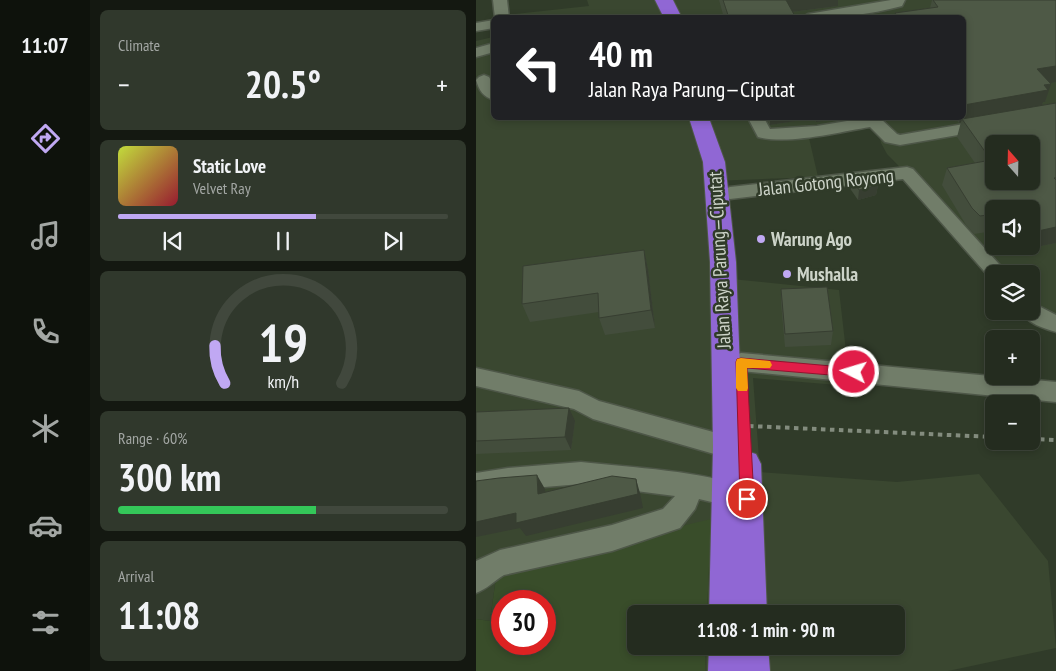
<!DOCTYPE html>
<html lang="en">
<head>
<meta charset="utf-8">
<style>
	:root { --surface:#242c1f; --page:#30382c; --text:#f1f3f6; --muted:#a3a7a4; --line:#41483d; --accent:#c0a8f3 }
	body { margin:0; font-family:"PT Sans Narrow",sans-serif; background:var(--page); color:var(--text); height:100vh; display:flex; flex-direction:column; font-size:19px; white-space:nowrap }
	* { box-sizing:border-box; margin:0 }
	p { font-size:16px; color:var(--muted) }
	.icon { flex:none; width:28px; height:28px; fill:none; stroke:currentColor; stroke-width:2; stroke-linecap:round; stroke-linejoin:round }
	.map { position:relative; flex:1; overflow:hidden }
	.sheet { display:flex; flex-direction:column; gap:10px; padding:10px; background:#141811; width:386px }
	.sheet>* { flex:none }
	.hud { position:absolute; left:15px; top:15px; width:475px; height:105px; border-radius:8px; box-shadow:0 2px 8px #0003,0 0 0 1px var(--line); background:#202124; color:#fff; overflow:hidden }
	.needle { width:32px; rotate:340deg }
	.buttons { position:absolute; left:509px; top:135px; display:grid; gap:10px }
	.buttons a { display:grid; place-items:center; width:55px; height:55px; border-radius:8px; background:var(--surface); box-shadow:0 2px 8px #0003,0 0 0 1px var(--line); font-size:25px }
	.speed { position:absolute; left:15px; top:590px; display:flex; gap:10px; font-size:25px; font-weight:700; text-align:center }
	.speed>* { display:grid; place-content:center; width:65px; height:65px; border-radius:50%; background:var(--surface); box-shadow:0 2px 8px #0003,0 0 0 1px var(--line); line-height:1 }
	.speed .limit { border:8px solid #d22; background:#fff; color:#111 }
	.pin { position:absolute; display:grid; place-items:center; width:42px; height:42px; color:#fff; margin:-21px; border:2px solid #fff; border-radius:50%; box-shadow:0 1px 5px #0007 }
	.me { position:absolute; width:55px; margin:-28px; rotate:275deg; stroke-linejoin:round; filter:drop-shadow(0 0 4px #0008) }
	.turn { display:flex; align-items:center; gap:18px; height:105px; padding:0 15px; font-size:22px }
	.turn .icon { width:65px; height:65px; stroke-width:2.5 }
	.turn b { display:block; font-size:35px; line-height:42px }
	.big { font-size:38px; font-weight:700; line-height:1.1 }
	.sheet .card { flex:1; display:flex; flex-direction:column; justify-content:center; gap:8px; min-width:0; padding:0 18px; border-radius:8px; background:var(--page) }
	.sheet .dial { align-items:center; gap:0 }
	.dial svg { height:130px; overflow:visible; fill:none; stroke:var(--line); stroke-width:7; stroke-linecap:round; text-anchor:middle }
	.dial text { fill:var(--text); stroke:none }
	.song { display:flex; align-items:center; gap:15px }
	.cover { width:60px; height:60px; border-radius:8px; background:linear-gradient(135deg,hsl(70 70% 55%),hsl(350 70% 35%)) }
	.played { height:5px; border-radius:2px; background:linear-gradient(90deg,var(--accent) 60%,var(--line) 60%) }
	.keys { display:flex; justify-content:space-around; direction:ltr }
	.heat { display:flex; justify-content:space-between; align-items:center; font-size:28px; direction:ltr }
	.charge { height:8px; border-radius:4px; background:linear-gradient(90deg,#34c759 60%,var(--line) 0) }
	.trip { position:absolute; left:151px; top:605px; width:278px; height:50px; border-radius:8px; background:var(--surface); box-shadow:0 2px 8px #0003,0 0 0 1px var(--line); font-weight:700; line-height:50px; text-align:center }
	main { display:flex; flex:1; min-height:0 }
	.menu { display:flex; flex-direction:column; width:90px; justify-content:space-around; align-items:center; background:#0e120c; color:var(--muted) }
	.menu .icon { width:35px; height:35px }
	.menu .on { color:var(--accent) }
	.menu b { font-size:22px; color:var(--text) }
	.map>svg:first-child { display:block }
</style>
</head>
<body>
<main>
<nav class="menu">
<b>11:07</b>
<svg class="icon on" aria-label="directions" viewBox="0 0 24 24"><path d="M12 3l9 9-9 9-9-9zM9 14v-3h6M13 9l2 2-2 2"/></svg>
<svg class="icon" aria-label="music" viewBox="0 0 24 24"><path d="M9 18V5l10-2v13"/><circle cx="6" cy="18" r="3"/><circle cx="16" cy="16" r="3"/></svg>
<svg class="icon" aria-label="phone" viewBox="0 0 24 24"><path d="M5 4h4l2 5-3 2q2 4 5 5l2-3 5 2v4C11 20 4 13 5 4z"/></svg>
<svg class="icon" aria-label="climate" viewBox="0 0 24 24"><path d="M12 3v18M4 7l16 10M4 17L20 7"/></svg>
<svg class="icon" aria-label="car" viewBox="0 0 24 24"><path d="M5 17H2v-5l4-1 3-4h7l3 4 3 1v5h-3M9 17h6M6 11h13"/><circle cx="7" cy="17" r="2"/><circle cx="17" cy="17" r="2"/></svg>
<svg class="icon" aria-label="filters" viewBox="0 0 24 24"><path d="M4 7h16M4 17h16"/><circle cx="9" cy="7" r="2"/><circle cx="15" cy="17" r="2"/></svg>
</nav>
<section class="sheet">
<div class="card"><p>Climate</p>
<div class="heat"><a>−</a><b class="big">20.5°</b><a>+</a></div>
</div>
<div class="card">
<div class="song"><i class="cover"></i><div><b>Static Love</b><p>Velvet Ray</p></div></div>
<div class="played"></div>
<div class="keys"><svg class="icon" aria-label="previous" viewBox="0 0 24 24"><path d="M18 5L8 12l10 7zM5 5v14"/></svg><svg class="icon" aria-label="pause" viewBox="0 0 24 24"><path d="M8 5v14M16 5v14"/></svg><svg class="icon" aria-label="next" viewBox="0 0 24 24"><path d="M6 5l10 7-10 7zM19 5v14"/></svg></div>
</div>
<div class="card dial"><svg viewBox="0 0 100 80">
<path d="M14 69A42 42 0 1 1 86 69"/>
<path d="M14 69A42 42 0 0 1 8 46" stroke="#c0a8f3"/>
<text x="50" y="56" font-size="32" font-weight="700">19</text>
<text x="50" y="72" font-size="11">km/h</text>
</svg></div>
<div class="card"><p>Range · 60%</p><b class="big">300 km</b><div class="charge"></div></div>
<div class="card"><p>Arrival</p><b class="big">11:08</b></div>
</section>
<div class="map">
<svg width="580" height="671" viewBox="0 0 580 671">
	<rect width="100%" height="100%" fill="#303b29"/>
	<path fill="#3a4730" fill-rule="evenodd" d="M111,0H580V325L555,300V274H529L411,154L405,143L400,118H488V18H31L30,15L113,6ZM518,144H555V181H518ZM518,209H555V246H518Z
		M17,37L18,118H397L359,124L330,125L342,177L236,181V277L363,290L374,386L277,378L284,472L421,482L503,474L572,561L580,648L472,671H229L230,646H420V614H231L235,520L21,570L14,621L0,619V41Z"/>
	<path fill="#394d2a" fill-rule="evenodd" d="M235,519L231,614H160V646H230L229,671H0V619L14,621L21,570ZM26,601H69V644H26Z"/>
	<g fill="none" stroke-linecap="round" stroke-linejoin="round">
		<defs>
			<path id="minor" d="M17,0H31L33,18H19Z
				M415,0H429L426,6C393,15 360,18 325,18L332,14Z
				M18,20V28L0,31V23Z
				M18,43V52L0,57V48Z
				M8,75L13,77L18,86V100C7,97 3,90 0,80L3,77Z
				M272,118H288L294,129L341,126L389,118H404L421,134L424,135L511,120L517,121L519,125L517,129L511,130L424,145L409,142L394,127C363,132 313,145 282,137Z
				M431,167L437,169L532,274H518V280L515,279L427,179L254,199L248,197L245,193L248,189L254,187Z
				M555,302L580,315V332C567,328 552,324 545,311H555Z
				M265,353L580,382V402L265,371L257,368L254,362L257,356Z
				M0,368L103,391L123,401L252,436L260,439L264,447L260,455L252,458L117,419L98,409L0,386Z
				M105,462C157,468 225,470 274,489L277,497L274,505L265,509L223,499L219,509L204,528L195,531L136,551L28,575C18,581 11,589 0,593V561L24,550L136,525L187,509L199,496L105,484L32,490L0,495V473L32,468Z"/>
			<path id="highway" d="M179,0H197L206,18H188Z
				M213,118H233L249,162L260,262L267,450L280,454L285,464L291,614H233L237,447L234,262L227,162Z
				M233,646H292L294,671H232Z"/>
		</defs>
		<use href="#minor" stroke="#4e5748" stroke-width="3"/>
		<use href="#highway" stroke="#4e5748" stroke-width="2"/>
		<path stroke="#838c7e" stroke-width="4" stroke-dasharray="4.5 4.5" stroke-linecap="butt" d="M273,426L518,437
			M555,439L580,440"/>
		<use href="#minor" fill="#717d69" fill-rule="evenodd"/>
		<use href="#highway" fill="#9067d4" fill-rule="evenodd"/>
	</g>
	<path fill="#434d3c" d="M243,0H366H362V6L316,12L320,18H248Z
		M456,0H580V82L574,83L569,102H567L566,105L580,103V243L555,248L554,246H555V209H518V231L498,234L490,225L466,185L471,168L499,163L481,137L485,122L483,123L479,118H488V18H418L419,13L454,8Z
		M290,118H366L340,122L338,118L294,125Z
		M375,177L402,185L400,195L382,200L373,187Z
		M168,250L172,269L179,328L129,335L123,318V312L54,322L46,304Z
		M305,289L357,331L355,345L309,347L305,303Z
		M0,412L99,421L95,450L0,454Z"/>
	<path fill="#373e31" d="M307,0H362V6L307,13Z
		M580,66V82L555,87L561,69Z
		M575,84L569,102H567L565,108L486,119L485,122L483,123L484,118H488V105Z
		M294,118H338L294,125Z
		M340,118H366L340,122Z
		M402,185L400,195L382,200L383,190Z
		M580,227V243L555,248L562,231Z
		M168,250L172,269L179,328L175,310Z
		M93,408L99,421L95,450L89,437Z
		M61,475L69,489L70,507L62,494Z
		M160,479L164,493L167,508L50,536L44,528L0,537V522Z"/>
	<path fill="#4e5946" stroke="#373e31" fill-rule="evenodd" d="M247,0H310L320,18H253Z
		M457,0H580V66L561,69L575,84L568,85L572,90L488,105V18H422L419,13L462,7Z
		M580,103V178H578L580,180V227L562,231L555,220V209H518V214L504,216L496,208L471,168L515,160L486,119ZM518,144H555V181H518Z
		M395,175L402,185L383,190L375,177Z
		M168,250L175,310L123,318L122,293L46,304L47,266Z
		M351,287L357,331L309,334L305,289Z
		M93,408L89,437L0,441V412Z
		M61,475L62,494L136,476L160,479L162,494L40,523V513L0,522V481L23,478Z"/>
	<path fill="#e11d48" stroke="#92132f" d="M265,358L378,368L382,369L384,372L382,376L378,377L271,368L278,499L276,503L271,505L266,503L264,499L260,362L261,359Z"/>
	<path fill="#f59e0b" d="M265,358L294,361L296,365L294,368H271L272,388L271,391H262L260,388V362L261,359Z"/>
	<g fill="#c0a8f3" stroke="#303b29" stroke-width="2">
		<circle cx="285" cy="239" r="5"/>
		<circle cx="311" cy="274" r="5"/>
	</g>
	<g text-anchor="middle" stroke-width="5" stroke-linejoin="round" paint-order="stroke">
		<g font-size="19" fill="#cdd4c9" stroke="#303b29">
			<text transform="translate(350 182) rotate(-6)" y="7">Jalan Gotong Royong</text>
			<text transform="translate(243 260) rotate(-93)" y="7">Jalan Raya Parung—Ciputat</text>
		</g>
		<g font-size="19" font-weight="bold" fill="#cdd4c9" stroke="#303b29" text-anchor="start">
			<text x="295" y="246">Warung Ago</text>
			<text x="321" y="281">Mushalla</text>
		</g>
	</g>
</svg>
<div class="buttons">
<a><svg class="needle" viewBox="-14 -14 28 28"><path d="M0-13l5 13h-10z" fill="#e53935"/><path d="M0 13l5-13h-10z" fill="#a3a7a4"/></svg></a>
<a><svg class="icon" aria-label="sound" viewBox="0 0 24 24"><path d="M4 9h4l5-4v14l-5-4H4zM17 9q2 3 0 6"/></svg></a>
<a><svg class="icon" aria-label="layers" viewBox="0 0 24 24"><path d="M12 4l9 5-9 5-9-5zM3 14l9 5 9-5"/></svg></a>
<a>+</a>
<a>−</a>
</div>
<div class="speed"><div class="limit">30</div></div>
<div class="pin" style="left:271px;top:499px;background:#d93025"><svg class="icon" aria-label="arrive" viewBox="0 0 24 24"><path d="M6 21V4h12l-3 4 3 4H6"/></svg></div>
<svg class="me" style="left:378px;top:372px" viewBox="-20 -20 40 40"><circle r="17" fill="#e11d48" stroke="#fff" stroke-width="3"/><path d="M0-11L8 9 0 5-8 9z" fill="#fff"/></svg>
<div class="trip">11:08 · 1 min · 90 m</div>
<div class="hud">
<div class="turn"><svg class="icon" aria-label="left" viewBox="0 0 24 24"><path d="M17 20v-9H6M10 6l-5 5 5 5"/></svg><div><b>40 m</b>Jalan Raya Parung—Ciputat</div></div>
</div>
</div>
</main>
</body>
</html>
